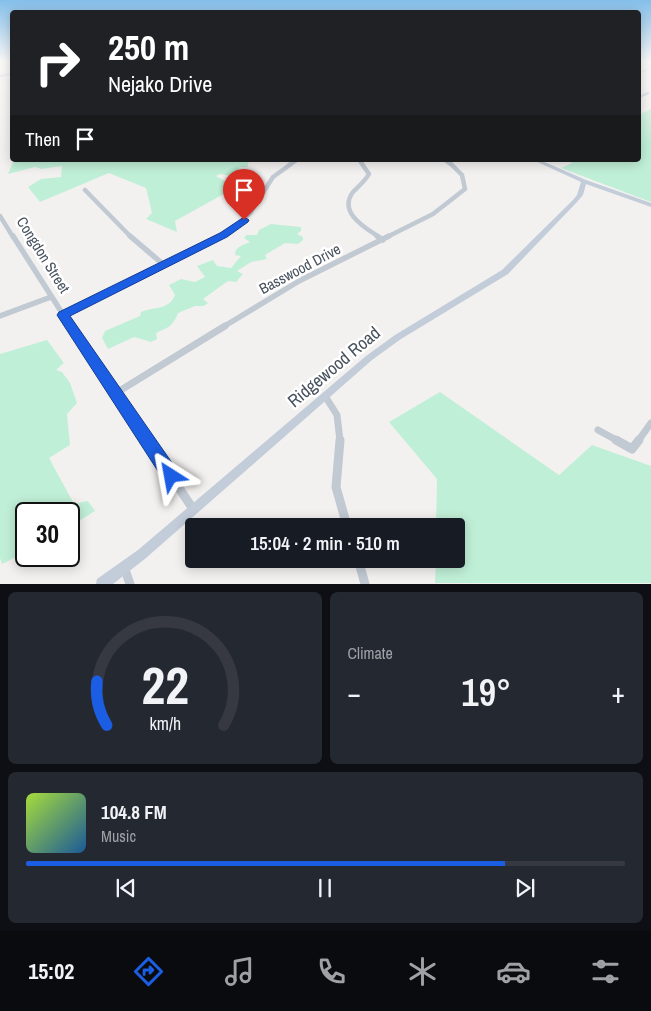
<!DOCTYPE html>
<html lang="en">
<head>
<meta charset="utf-8">
<style>
	:root { --surface:#171b24; --page:#242831; --text:#f1f3f6; --muted:#9ea1a6; --line:#363941; --accent:#1b5ee3 }
	body { margin:0; font-family:"Archivo Narrow",sans-serif; background:var(--page); color:var(--text); height:100vh; display:flex; flex-direction:column; font-size:19px; white-space:nowrap }
	* { box-sizing:border-box; margin:0 }
	p { font-size:16px; color:var(--muted) }
	.icon { flex:none; width:28px; height:28px; fill:none; stroke:currentColor; stroke-width:2; stroke-linecap:round; stroke-linejoin:round }
	.map { position:relative; height:584px; overflow:hidden }
	.side { display:flex; flex-direction:column; gap:8px; padding:8px; background:#0d0f14; flex:1 }
	.side>* { flex:none }
	.top-card { position:absolute; left:10px; top:10px; width:631px; height:152px; border-radius:5px; box-shadow:0 2px 12px #0003; background:#202124; color:#fff; overflow:hidden }
	.speed { position:absolute; left:15px; top:502px; display:flex; gap:10px; font-size:25px; font-weight:700; text-align:center }
	.speed>* { display:grid; place-content:center; width:65px; height:65px; border-radius:50%; background:var(--surface); box-shadow:0 2px 12px #0003; line-height:1 }
	.speed .limit { border:2px solid #111; border-radius:8px; background:#fff; color:#111 }
	.pin { position:absolute; display:grid; place-items:center; width:42px; height:42px; color:#fff; margin:-51px -21px; border-radius:50% 50% 50% 0; rotate:-45deg; box-shadow:0 0 5px #0007 }
	.pin .icon { rotate:45deg }
	.me { position:absolute; width:55px; margin:-28px; rotate:326deg; stroke-linejoin:round; filter:drop-shadow(0 0 4px #0008) }
	.turn { display:flex; align-items:center; gap:18px; height:105px; padding:0 15px; font-size:22px }
	.turn .icon { width:65px; height:65px; stroke-width:2.5 }
	.turn b { display:block; font-size:35px; line-height:42px }
	.then { display:flex; align-items:center; height:48px; padding:0 15px; background:#0003; gap:10px; font-size:19px }
	.big { font-size:38px; font-weight:600; line-height:1.1 }
	.side .widget { flex:1; display:flex; flex-direction:column; justify-content:center; gap:8px; min-width:0; padding:0 18px; border-radius:8px; background:var(--page) }
	.side .dial { align-items:center; gap:0 }
	.dial svg { height:130px; overflow:visible; fill:none; stroke:var(--line); stroke-width:7; stroke-linecap:round; text-anchor:middle }
	.dial text { fill:var(--text); stroke:none }
	.song { display:flex; align-items:center; gap:15px }
	.cover { width:60px; height:60px; border-radius:8px; background:linear-gradient(135deg,hsl(80 70% 55%),hsl(210 70% 35%)) }
	.played { height:5px; border-radius:2px; background:linear-gradient(90deg,var(--accent) 80%,var(--line) 80%) }
	.keys { display:flex; justify-content:space-around; direction:ltr }
	.heat { display:flex; justify-content:space-between; align-items:center; font-size:28px; direction:ltr }
	.side .tiles { flex:1; display:grid; gap:8px; grid-template-columns:1fr 1fr }
	.widget:last-child { grid-column:span 2 }
	.trip { position:absolute; left:185px; top:518px; width:280px; height:50px; border-radius:5px; background:var(--surface); box-shadow:0 2px 12px #0003; font-weight:600; line-height:50px; text-align:center }
	.dock { display:flex; height:80px; justify-content:space-around; align-items:center; background:#090b0e; color:var(--muted) }
	.dock .icon { width:35px; height:35px }
	.dock .selected { color:var(--accent) }
	.dock b { font-size:22px; color:var(--text) }
	.map>svg:first-child { display:block }
</style>
</head>
<body>
<div class="map">
<svg width="651" height="584" viewBox="0 0 651 584">
	<rect width="100%" height="100%" fill="#f3f1f0"/>
	<path fill="#c0efd7" d="M651,109V202L561,168L572,163L568,160H639V115Z
		M14,160H253L248,163V167H239L238,177L220,174L216,176L230,184L222,195L175,221L177,232L146,219L152,213L146,188L109,173L40,202L28,187L41,179L61,177L62,166L41,169L35,167L8,174Z
		M271,224L301,227V231L297,234L303,237V240L298,244L285,243L265,255L267,259L251,262L237,271L243,274L236,282L228,281L203,299L208,303L204,306H195L178,313C172,328 168,327 156,333L157,339L151,342L134,337L108,349L102,338L105,331L140,316L141,312C155,306 168,311 175,295L169,285L181,279L195,282L205,277L197,266L213,260L217,266L231,268L241,256L235,255C235,246 244,245 250,242L244,238L246,235H257L259,230Z
		M47,340L64,363L56,370L62,372L70,383L77,403L67,414L70,445L49,458L74,504L88,501L95,511L69,527V514H26V552L2,564L0,558V354Z
		M440,392L559,475L592,445L651,466V583H435L436,559H456V526H436L437,479L389,422Z"/>
	<g fill="none" stroke-linecap="round" stroke-linejoin="round">
		<path stroke="#c1c9d2" stroke-width="2.5" d="M0,76L12,74
			M639,97L648,93"/>
		<path stroke="#c1c9d2" stroke-width="4" d="M359,160L363,165
			M445,160L452,165
			M289,165L297,160"/>
		<path stroke="#c1c9d2" stroke-width="4.5" d="M362,164L369,174C365,181 359,186 353,192C338,212 364,227 379,237
			M85,190L131,237
			M0,216L13,237
			M216,237L236,227L250,213L273,177L291,164
			M387,237L433,214L465,189L462,175L451,164"/>
		<path stroke="#c1c9d2" stroke-width="5.5" d="M13,236L71,327
			M130,236L164,265
			M377,236L383,240
			M63,315L219,236
			M0,316L51,297
			M223,327L299,281L389,236"/>
		<path stroke="#c1c9d2" stroke-width="7" d="M70,326L147,441
			M116,393L225,326
			M325,396L337,415L340,441
			M598,430L618,441
			M638,441L651,423"/>
		<path stroke="#c1c9d2" stroke-width="9" d="M147,440L193,509
			M340,440L336,487L347,526
			M616,440L632,449L639,440
			M358,559L365,584
			M124,567L130,584"/>
		<path fill="#c3ccd9" fill-rule="evenodd" d="M651,67V69L639,74V72Z
			M533,160H540L586,180L651,203V207L586,184L583,195L577,202L508,274L401,339L372,360L146,558L113,584H96L97,579L138,550L366,356L395,335L502,270L573,200L577,195L581,182Z"/>
	</g>
	<linearGradient id="sky" x2="0" y2="1"><stop stop-color="#84bfea"/><stop offset="0.43" stop-color="#faf9f8"/><stop offset="1" stop-color="#faf9f8" stop-opacity="0"/></linearGradient>
	<rect width="651" height="144" fill="url(#sky)"/>
	<path fill="#1b5ee3" stroke="#123d94" d="M244,217L249,220L248,222L227,237L70,316L177,470L179,476L177,482L171,484L165,482L57,315L59,312L220,233Z"/>
	<g text-anchor="middle" stroke-width="5" stroke-linejoin="round" paint-order="stroke">
		<g font-size="15" fill="#48525e" stroke="#fff">
			<text transform="translate(43 255) rotate(58)" y="5">Congdon Street</text>
			<text transform="translate(300 269) rotate(-28)" y="5">Basswood Drive</text>
		</g>
		<g font-size="18" fill="#48525e" stroke="#fff">
			<text transform="translate(334 367) rotate(-40)" y="6">Ridgewood Road</text>
		</g>
	</g>
</svg>
<div class="speed"><div class="limit">30</div></div>
<div class="pin" style="left:244px;top:220px;background:#d93025"><svg class="icon" aria-label="arrive" viewBox="0 0 24 24"><path d="M6 21V4h12l-3 4 3 4H6"/></svg></div>
<svg class="me" style="left:171px;top:476px" viewBox="-20 -20 40 40"><path d="M0-17L14 15 0 8-14 15z" fill="#1b5ee3" stroke="#fff" stroke-width="4"/></svg>
<div class="trip">15:04 · 2 min · 510 m</div>
<div class="top-card">
<div class="turn"><svg class="icon" aria-label="right" viewBox="0 0 24 24"><path d="M7 20v-9h11M14 6l5 5-5 5"/></svg><div><b>250 m</b>Nejako Drive</div></div>
<div class="then">Then<svg class="icon" aria-label="arrive" viewBox="0 0 24 24"><path d="M6 21V4h12l-3 4 3 4H6"/></svg></div>
</div>
</div>
<section class="side">
<div class="tiles">
<div class="widget dial"><svg viewBox="0 0 100 80">
<path d="M14 69A42 42 0 1 1 86 69"/>
<path d="M14 69A42 42 0 0 1 8 42" stroke="#1b5ee3"/>
<text x="50" y="56" font-size="32" font-weight="700">22</text>
<text x="50" y="72" font-size="11">km/h</text>
</svg></div>
<div class="widget"><p>Climate</p>
<div class="heat"><a>−</a><b class="big">19°</b><a>+</a></div>
</div>
<div class="widget">
<div class="song"><i class="cover"></i><div><b>104.8 FM</b><p>Music</p></div></div>
<div class="played"></div>
<div class="keys"><svg class="icon" aria-label="previous" viewBox="0 0 24 24"><path d="M18 5L8 12l10 7zM5 5v14"/></svg><svg class="icon" aria-label="pause" viewBox="0 0 24 24"><path d="M8 5v14M16 5v14"/></svg><svg class="icon" aria-label="next" viewBox="0 0 24 24"><path d="M6 5l10 7-10 7zM19 5v14"/></svg></div>
</div>
</div>
</section>
<nav class="dock">
<b>15:02</b>
<svg class="icon selected" aria-label="directions" viewBox="0 0 24 24"><path d="M12 3l9 9-9 9-9-9zM9 14v-3h6M13 9l2 2-2 2"/></svg>
<svg class="icon" aria-label="music" viewBox="0 0 24 24"><path d="M9 18V5l10-2v13"/><circle cx="6" cy="18" r="3"/><circle cx="16" cy="16" r="3"/></svg>
<svg class="icon" aria-label="phone" viewBox="0 0 24 24"><path d="M5 4h4l2 5-3 2q2 4 5 5l2-3 5 2v4C11 20 4 13 5 4z"/></svg>
<svg class="icon" aria-label="climate" viewBox="0 0 24 24"><path d="M12 3v18M4 7l16 10M4 17L20 7"/></svg>
<svg class="icon" aria-label="car" viewBox="0 0 24 24"><path d="M5 17H2v-5l4-1 3-4h7l3 4 3 1v5h-3M9 17h6M6 11h13"/><circle cx="7" cy="17" r="2"/><circle cx="17" cy="17" r="2"/></svg>
<svg class="icon" aria-label="filters" viewBox="0 0 24 24"><path d="M4 7h16M4 17h16"/><circle cx="9" cy="7" r="2"/><circle cx="15" cy="17" r="2"/></svg>
</nav>
</body>
</html>
